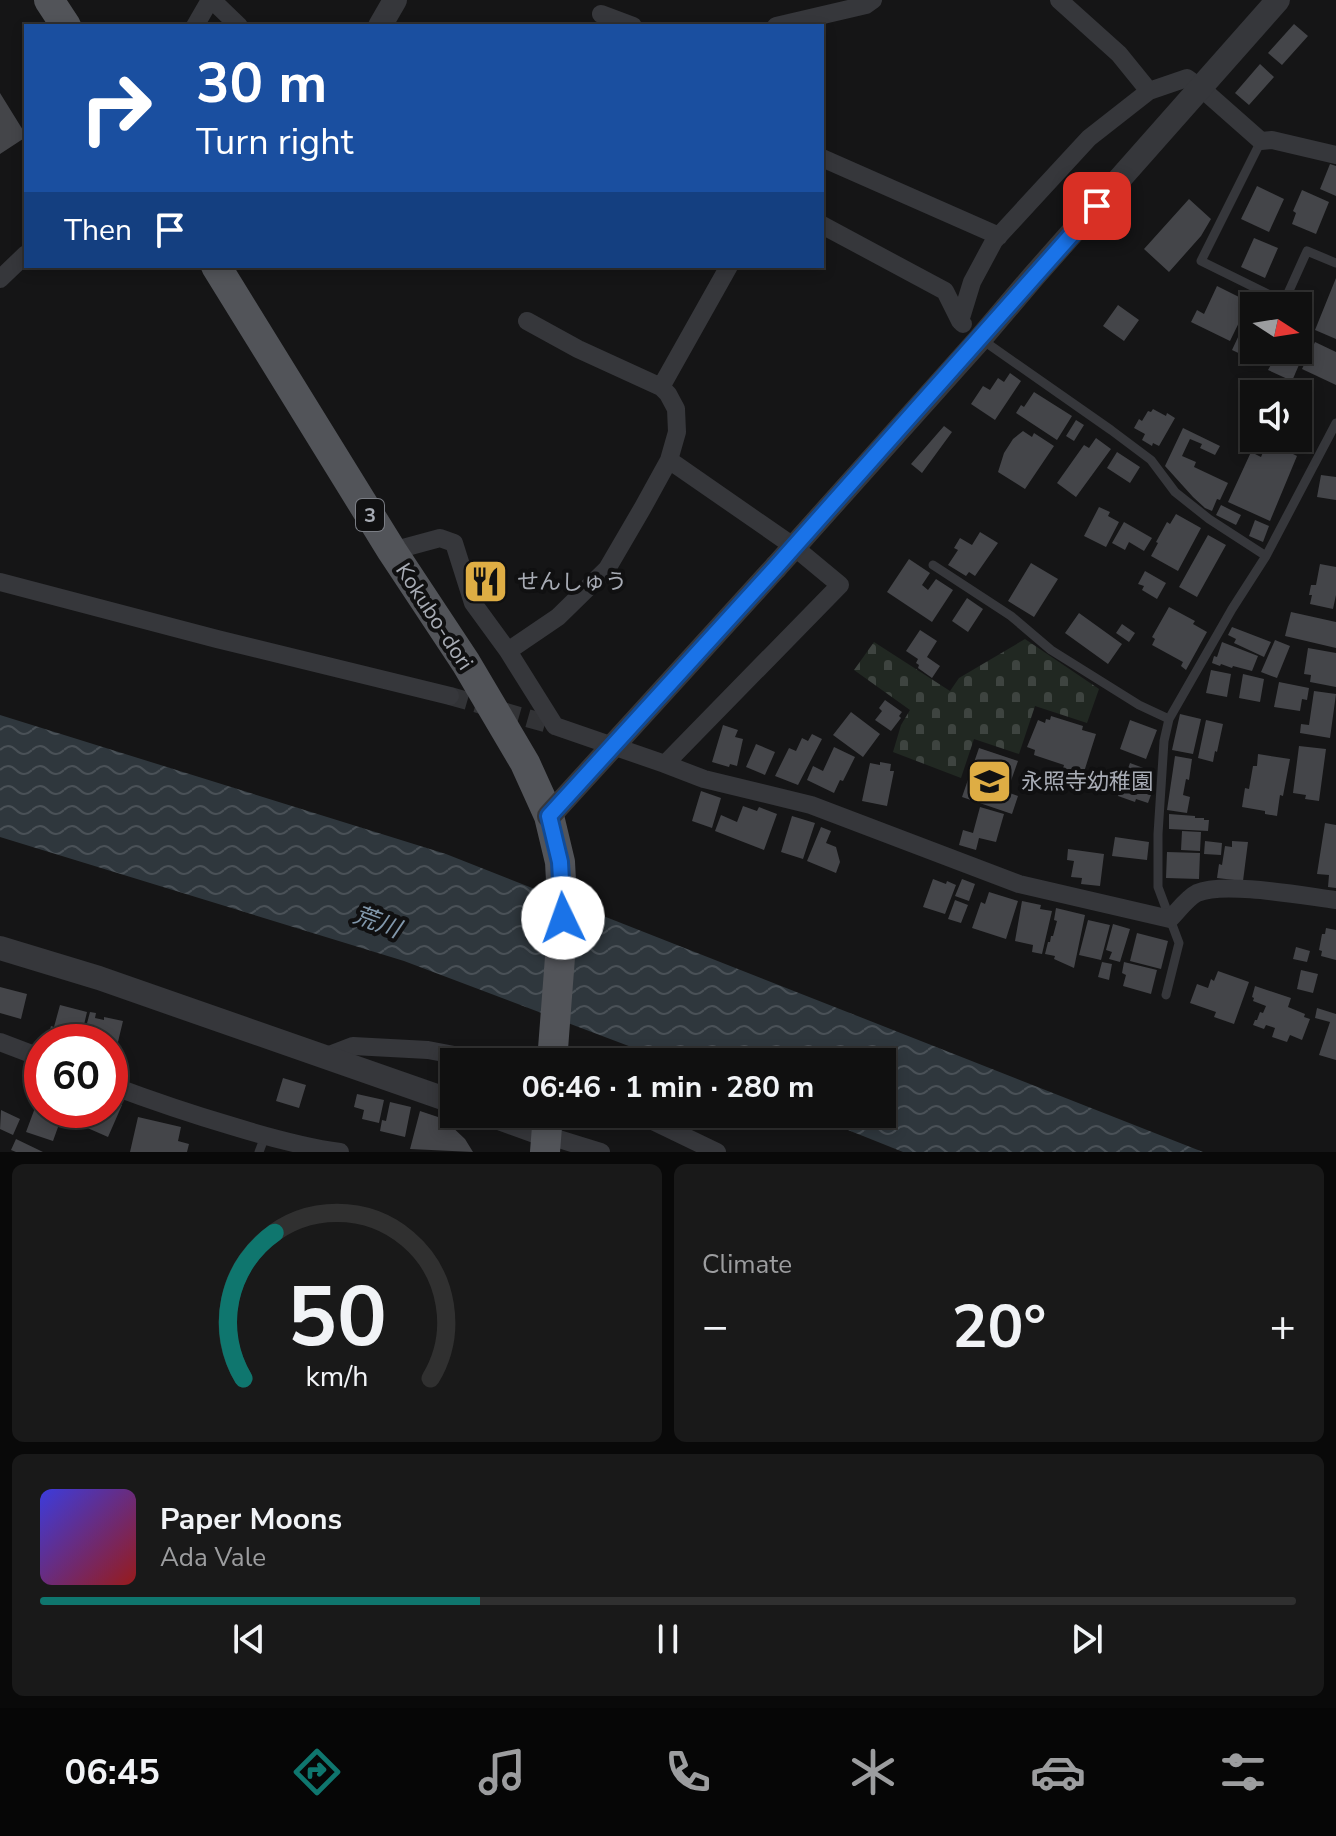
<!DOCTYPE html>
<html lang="en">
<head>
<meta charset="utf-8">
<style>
	:root { --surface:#101010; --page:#191919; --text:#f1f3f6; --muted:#9c9d9f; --line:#303030; --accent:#0f766e }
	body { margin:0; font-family:"Nunito Sans","Noto Sans JP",sans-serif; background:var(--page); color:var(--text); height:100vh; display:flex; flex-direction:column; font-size:30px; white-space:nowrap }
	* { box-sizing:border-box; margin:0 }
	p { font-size:26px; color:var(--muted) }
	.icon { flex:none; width:44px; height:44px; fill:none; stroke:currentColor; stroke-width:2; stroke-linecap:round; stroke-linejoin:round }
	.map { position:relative; height:1152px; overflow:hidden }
	.panel { display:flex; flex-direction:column; gap:12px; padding:12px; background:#090909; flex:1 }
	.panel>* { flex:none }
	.guide { position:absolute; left:24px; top:24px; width:800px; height:244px; border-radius:0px; box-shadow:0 4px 12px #0003,0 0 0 2px var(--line); background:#1a4fa0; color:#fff; overflow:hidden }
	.needle { width:52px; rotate:102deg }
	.buttons { position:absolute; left:1240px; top:292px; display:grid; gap:16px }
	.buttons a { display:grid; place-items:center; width:72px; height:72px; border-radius:0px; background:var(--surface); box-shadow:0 4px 12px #0003,0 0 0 2px var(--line); font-size:40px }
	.speed { position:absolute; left:24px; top:1024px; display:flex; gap:16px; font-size:40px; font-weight:700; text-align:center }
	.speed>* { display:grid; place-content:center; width:104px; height:104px; border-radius:50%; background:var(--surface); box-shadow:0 4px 12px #0003,0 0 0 2px var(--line); line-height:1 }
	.speed .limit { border:12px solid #d22; background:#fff; color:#111 }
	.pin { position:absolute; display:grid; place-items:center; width:68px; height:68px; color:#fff; margin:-34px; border-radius:16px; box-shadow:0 4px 12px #0006 }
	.me { position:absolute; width:88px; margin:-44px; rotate:357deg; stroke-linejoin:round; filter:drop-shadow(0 0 6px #0008) }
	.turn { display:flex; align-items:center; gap:28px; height:168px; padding:0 40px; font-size:36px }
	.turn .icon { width:104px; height:104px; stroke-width:2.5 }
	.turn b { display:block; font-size:56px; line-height:68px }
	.then { display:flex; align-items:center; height:76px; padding:0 40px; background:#0003; gap:16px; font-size:30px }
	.big { font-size:60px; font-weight:700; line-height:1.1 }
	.panel .widget { flex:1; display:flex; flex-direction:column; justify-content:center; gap:12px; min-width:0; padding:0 28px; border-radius:12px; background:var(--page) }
	.panel .dial { align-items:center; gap:0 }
	.dial svg { height:208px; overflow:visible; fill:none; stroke:var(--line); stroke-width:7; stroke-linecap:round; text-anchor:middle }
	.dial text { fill:var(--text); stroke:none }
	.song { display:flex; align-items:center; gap:24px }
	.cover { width:96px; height:96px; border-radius:12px; background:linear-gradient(135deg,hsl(240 70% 55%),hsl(0 70% 35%)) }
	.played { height:8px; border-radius:4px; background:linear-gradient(90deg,var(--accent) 35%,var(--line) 35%) }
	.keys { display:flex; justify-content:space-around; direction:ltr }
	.heat { display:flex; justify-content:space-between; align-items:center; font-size:44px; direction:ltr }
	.panel .tiles { flex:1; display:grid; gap:12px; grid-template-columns:1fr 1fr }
	.widget:last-child { grid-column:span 2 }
	.trip { position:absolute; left:440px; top:1048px; width:456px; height:80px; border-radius:0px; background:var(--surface); box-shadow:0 4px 12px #0003,0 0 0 2px var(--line); font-weight:700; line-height:80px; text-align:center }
	.menu { display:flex; height:128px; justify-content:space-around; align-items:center; background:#060606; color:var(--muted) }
	.menu .icon { width:56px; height:56px }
	.menu .selected { color:var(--accent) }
	.menu b { font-size:36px; color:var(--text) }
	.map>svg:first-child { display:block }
</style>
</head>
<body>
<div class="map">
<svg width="1336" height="1152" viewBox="0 0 1336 1152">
	<defs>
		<pattern id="cemetery-stones" width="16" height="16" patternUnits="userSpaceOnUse" patternTransform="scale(2)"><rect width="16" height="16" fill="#212822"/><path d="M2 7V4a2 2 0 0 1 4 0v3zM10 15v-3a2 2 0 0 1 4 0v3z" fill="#3e4440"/></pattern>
		<pattern id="water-waves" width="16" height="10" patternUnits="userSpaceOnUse" patternTransform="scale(2)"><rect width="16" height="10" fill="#2f373d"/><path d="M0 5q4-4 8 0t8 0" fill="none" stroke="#4a5157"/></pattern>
	</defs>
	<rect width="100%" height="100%" fill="#151516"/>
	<path fill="url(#cemetery-stones)" d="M1025,639L1099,689L1087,723L1035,706L1019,754L974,739L961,778L893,752L901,725L910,710L854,670L874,642L950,691L959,678Z"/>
	<path fill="url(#water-waves)" d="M0,715L446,854L1203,1152H903L808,1114H882V1062H671L404,961L0,837Z"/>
	<path fill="#444549" d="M1294,24L1308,36L1282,65L1268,53Z
		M1260,64L1274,77L1249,105L1235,93Z
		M0,93L26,135V137L0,154Z
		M1330,164L1336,166V196L1320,189Z
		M1257,186L1284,199L1269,232L1241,219Z
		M1302,190L1329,202L1316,234L1292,224L1296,213L1293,211Z
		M1189,199L1211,219L1201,236L1169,272L1144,249Z
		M1254,238L1278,248L1265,278L1241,267Z
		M1336,278V339L1315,330Z
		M1217,286L1249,302L1230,341L1191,322L1197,310L1204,314Z
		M1118,305L1139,320L1124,341L1103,326Z
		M1239,335L1254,342V347L1249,358L1232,350Z
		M1298,340L1308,344L1292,381L1268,370L1279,350H1298Z
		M1315,342L1336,352V385L1302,369Z
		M1010,373L1021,381L995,420L971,404L983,386L990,390L998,378L1004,382Z
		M1034,392L1072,416L1057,440L1016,413L1021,405L1024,407Z
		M1153,409L1166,416L1167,413L1175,418L1159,446L1153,443L1152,446L1142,440L1145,434L1134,428L1139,419L1142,421L1148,411L1151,412Z
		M1076,420L1084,425L1074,441L1066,436Z
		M1298,425L1302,427L1300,432L1303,433L1293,454L1297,456L1270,521L1228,502L1251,452L1261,457L1269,438H1298Z
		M944,426L952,432L922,473L911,464Z
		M1183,428L1220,446L1215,455L1200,448L1202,444L1190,439L1182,456L1196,462L1194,467L1228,483L1220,500L1217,499L1212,511L1205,508L1193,497L1165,466Z
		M1023,431L1032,437L1034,433L1054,446L1025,489L998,472L1004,453L1013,439Z
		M1096,438L1111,449L1076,497L1057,483L1084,445L1089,448Z
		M1117,452L1140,467L1130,483L1107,468Z
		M1321,475L1336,477V500L1317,497Z
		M1221,505L1241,515L1236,525L1216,515Z
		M1099,507L1110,512L1108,516L1119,522L1106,547L1084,536Z
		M1176,514L1201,528L1178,571L1151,556L1158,543L1156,542L1167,522L1170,524Z
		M1255,520L1269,526L1263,542L1249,536Z
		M1124,522L1152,538L1144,551L1129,542L1125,550L1112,543Z
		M980,532L998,543L975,576L969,572L966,576L948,565L958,550L954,548L960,538L972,545Z
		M1208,535L1226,545L1197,597L1179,587Z
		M909,559L930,573L922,585L928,590L936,579L953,590L932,622L887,592Z
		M1031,563L1058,579L1034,617L1008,601Z
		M1320,564L1336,567V595L1333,609L1310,604L1312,595H1309L1311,585H1316Z
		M1145,571L1166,583L1157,599L1142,590L1144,586L1138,584Z
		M967,598L983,609L968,632L952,621Z
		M1169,607L1195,621L1193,624L1207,632L1186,670L1181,666L1183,662L1152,645L1155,639L1152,637Z
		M1291,612L1336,622V648L1285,636Z
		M1079,613L1122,644L1108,664L1065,633Z
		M1122,624L1135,633L1129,642L1116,633Z
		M1232,627L1271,642L1264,657L1234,643L1236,639L1228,635Z
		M920,630L937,641L927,657L940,666L932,678L918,668L919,665L916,663L918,659L906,651Z
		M1275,640L1290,646L1277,678L1261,672Z
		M1222,642L1258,656L1252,671L1233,666L1232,668L1221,664L1220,666L1212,663L1214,656L1217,657Z
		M1308,648L1336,653V687L1310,682L1311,675L1304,674Z
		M1211,670L1231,674L1227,697L1206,693Z
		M1243,674L1264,679L1260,702L1239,698Z
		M1279,682L1309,688L1307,700L1302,699L1300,711L1274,707Z
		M1314,691L1336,694L1330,738L1300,733L1301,724L1309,725Z
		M885,700L902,712L899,716L901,718L891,731L875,720L882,711L879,708Z
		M851,712L880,734L863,757L833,735Z
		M1180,714L1201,719L1193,754L1172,750Z
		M1051,716L1083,726L1082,730L1096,734L1078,791L1058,785L1064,765L1034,755L1035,750L1027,747L1038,720L1045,723L1046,719L1050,720Z
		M1130,720L1157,730L1146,759L1120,749Z
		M1206,720L1223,724L1217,752L1215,751L1213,762L1198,758Z
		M723,725L738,730L735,737L743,739L737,766L730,764L729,767L712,762Z
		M812,734L822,739L798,785L775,776L789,748L796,751L802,738L808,741Z
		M756,744L775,752L765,775L746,767Z
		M1299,746L1326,749L1319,801L1305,799L1306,795L1293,793Z
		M834,747L855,757L843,781L840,780L834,793L807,780L813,766L823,771Z
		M979,748L1018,761L1007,792L1018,796L1012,814L962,797Z
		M1258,754L1290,759L1283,796L1280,795L1277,816L1265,814V811L1242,807L1245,788L1249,789L1253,766H1257Z
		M1175,756L1192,759L1189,780L1186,779L1183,795L1190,797L1187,813L1167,810Z
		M880,762L891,764L890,771H894L887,806L862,801L870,763L880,765Z
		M1130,763L1154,772L1151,782L1155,784L1148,803L1136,799L1135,802L1118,796Z
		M701,791L721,798L712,828L692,821Z
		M743,806L757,811L759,807L777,814L764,850L715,831L721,815L737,822Z
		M980,807L1004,814L996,842L979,838L976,850L959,845L963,830L973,833Z
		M1169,814L1195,816V818H1204V820H1209L1208,831L1169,829Z
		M792,816L815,823L803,859L781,852Z
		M1325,823L1336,825V888L1328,887L1329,875L1317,874Z
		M821,827L831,831L826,843L836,847L840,862L836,873L807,861Z
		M1182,831L1201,832L1200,851L1181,850Z
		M1115,837L1149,842L1147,860L1112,856Z
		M1205,841L1222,843L1221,855L1204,854Z
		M1232,841L1248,842L1243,881L1217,878L1219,864L1222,865L1225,846L1232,847Z
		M1068,849L1104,854L1100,886L1081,884L1082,878L1071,877L1074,861L1067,860Z
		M1167,852L1200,853L1199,879L1166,878Z
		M933,879L946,884L947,881L956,885L945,914L923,907Z
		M962,879L975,884L969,901L955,896Z
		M989,892L1018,901L1006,939L972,928L981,902L985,904Z
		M955,900L968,905L961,923L948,919Z
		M1022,901L1041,905L1040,909L1052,911L1042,954L1032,952L1033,945L1015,941Z
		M1056,908L1085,915L1074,968L1054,959L1055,956L1045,954L1048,942H1050L1051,936H1053L1057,921L1054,920Z
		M1088,920L1110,925L1101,960L1079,955Z
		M1113,924L1130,929L1120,962L1109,959L1112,952L1106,950Z
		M1326,928L1336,930V960L1321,956L1322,951L1319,950L1322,934H1325Z
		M1137,933L1168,941L1161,969L1130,961Z
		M1296,947L1310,951L1307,962L1293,959Z
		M1102,962L1112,964L1109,980L1098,977Z
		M1124,962L1157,970L1151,994L1123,986L1126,975L1122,973Z
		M1301,970L1318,974L1313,993L1297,989Z
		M1218,971L1249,982L1234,1024L1214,1017L1216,1012L1190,1003L1197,984L1208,988L1211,979L1214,981Z
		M1255,986L1291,998L1288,1007L1305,1014L1304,1017L1310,1019L1302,1040L1290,1035L1287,1042L1272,1037L1275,1028L1266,1025L1264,1029L1253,1025L1255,1020H1257L1260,1012L1263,1013L1266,1006L1253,1001L1254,998L1252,997Z
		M0,987L27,994L21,1019L0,1013Z
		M60,1005L87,1012L80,1042H47L51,1026L54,1027Z
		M1317,1008L1336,1014V1060L1319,1055L1330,1022L1315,1018Z
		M90,1012L96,1013L95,1018L104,1020V1017L123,1021L111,1071L110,1042H82Z
		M283,1078L306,1085L299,1108L276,1101Z
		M42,1089V1110H69L67,1118L62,1116L53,1141L26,1132Z
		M357,1094L384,1100L379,1123L362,1119L364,1110L354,1107Z
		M110,1100L122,1105L108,1137L83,1126L90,1110H110Z
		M390,1102L411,1107L405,1137L380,1131L382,1120L386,1121Z
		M1,1110L20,1119L13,1135L0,1129Z
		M420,1111L438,1117L447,1122L465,1139L473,1152L410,1149Z
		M138,1117L181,1127L178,1141L189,1144L187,1152H130Z
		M16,1139L43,1152H16L11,1150Z"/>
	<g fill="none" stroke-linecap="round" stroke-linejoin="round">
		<path stroke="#323336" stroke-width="18" stroke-dasharray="18 9" stroke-linecap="butt" d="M450,696L555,726"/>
		<path stroke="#36373b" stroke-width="9" d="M1261,141L1201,261L1284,302L1307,251L1336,263
			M981,339L1111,430L1151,460L1175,492L1209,519L1266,556
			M933,565L1011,616L1051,650L1139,705L1169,719
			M1166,995L1179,943L1158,887V834L1164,741L1169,719L1232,609L1266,556L1336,423
			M259,1152L265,1136"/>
		<path stroke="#36373b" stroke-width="18" d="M212,0L239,26
			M1059,0L1119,54L1149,91
			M601,14L633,26
			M195,26L210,0
			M776,26L866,5L873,0
			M822,158L999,236
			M822,225L945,291L960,321L963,324
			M0,279L26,254
			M960,321L972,282L994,241L1089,138L1149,91L1187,78L1201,88L1261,141L1272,140L1336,155
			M661,387L729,266
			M669,460L793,546L840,585L665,764L704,779L811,805L1019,884L1170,919C1178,911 1187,898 1197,893C1224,881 1304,896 1336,900
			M392,551L440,538L454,543L473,603L508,651L555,726L665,764
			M0,582L217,639L450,696
			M508,651L558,617L607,569L642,509L669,460L677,432L676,409L668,394L661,387L578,349L527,321
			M0,1042L42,1058
			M327,1056L353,1046L428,1050L491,1062
			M110,1085C150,1100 191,1114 232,1126C268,1137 303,1147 340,1152
			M638,1114L717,1152
			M546,1135L601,1152"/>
		<path stroke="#36373b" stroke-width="24" d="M380,26L395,0
			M776,567L981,338L1033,277L1278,0
			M0,948L99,978L454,1102
			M488,1114L546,1135"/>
		<path stroke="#525459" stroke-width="30" d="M49,0L66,26
			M216,266L392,551L466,663L525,763L549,816L560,862L563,918L552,1062
			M545,1152L548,1114"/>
		<path stroke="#36373b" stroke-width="24" d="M549,816L776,567"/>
	</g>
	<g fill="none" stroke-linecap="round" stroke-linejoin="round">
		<defs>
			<path id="route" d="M563,918L560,862L549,816L776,567L1097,206"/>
		</defs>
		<use href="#route" stroke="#114b97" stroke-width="20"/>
		<use href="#route" stroke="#1a73e8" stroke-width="14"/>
	</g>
	<defs>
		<symbol id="restaurant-square" viewBox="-11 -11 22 22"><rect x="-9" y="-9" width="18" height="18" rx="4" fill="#dead44" stroke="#101011"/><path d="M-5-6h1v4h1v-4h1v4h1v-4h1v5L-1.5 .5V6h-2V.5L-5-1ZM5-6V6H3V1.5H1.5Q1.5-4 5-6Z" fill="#111"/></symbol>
		<symbol id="school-square" viewBox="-11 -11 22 22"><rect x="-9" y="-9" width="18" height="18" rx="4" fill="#dead44" stroke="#101011"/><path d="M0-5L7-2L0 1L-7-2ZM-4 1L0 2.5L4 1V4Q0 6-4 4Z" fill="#111"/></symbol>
	</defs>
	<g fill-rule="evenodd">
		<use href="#restaurant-square" x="460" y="556" width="51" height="51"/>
		<use href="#school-square" x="964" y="756" width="51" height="51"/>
	</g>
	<g text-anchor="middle" stroke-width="8" stroke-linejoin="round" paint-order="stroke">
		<rect fill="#101011" stroke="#7a7d84" stroke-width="2" x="356" y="499" width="28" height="32" rx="6"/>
		<g font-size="20" font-weight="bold" fill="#a8acb5">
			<text x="370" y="522">3</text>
		</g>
		<g font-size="22" fill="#a8acb5" stroke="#101011" text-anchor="start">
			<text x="517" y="589">せんしゅう</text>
			<text x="1021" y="789">永照寺幼稚園</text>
		</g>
		<g font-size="22" fill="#a8acb5" stroke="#101011">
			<text transform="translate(435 616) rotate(57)" y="8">Kokubo-dori</text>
		</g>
		<g font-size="24" font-style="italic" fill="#8298ac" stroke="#101011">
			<text transform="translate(377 922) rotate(20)" y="8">荒川</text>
		</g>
	</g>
</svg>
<div class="buttons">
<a><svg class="needle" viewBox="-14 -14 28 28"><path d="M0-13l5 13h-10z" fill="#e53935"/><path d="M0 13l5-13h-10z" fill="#9c9d9f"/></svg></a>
<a><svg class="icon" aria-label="sound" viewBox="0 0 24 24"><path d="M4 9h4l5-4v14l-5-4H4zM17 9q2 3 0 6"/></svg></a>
</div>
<div class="speed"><div class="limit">60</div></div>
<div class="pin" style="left:1097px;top:206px;background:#d93025"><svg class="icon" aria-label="arrive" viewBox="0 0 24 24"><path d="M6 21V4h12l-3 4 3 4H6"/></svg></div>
<svg class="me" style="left:563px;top:918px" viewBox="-20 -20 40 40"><circle r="19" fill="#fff"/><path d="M0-13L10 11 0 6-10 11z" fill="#1a73e8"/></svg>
<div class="trip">06:46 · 1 min · 280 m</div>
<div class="guide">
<div class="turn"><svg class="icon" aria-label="right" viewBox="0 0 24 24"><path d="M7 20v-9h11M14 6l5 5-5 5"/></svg><div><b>30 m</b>Turn right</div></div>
<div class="then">Then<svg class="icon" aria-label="arrive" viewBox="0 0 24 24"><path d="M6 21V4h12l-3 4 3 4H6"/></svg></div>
</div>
</div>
<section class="panel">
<div class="tiles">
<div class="widget dial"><svg viewBox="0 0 100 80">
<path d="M14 69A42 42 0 1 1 86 69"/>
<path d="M14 69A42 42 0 0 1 26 13" stroke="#0f766e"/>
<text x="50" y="56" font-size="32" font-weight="700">50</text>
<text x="50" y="72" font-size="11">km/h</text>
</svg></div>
<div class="widget"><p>Climate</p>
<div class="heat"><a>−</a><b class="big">20°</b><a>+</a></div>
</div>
<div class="widget">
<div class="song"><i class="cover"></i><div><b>Paper Moons</b><p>Ada Vale</p></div></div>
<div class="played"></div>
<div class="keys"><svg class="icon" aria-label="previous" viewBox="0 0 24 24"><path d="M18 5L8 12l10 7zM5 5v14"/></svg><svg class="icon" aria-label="pause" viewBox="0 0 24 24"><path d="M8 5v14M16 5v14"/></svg><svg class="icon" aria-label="next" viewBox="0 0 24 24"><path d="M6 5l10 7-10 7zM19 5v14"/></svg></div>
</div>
</div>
</section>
<nav class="menu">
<b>06:45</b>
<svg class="icon selected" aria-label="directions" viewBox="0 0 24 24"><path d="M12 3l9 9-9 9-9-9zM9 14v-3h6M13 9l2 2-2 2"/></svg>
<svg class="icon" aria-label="music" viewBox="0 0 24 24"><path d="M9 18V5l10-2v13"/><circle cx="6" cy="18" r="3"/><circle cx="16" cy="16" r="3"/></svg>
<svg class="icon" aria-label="phone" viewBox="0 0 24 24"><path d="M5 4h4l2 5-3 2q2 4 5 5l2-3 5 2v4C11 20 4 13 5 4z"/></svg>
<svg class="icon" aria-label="climate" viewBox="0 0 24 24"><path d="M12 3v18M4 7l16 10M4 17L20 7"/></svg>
<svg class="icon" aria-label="car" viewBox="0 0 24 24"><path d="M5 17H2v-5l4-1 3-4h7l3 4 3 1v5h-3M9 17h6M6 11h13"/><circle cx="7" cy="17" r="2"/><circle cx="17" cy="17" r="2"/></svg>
<svg class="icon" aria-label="filters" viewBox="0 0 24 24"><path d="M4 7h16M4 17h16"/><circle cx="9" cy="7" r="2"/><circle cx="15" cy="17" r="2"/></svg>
</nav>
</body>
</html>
